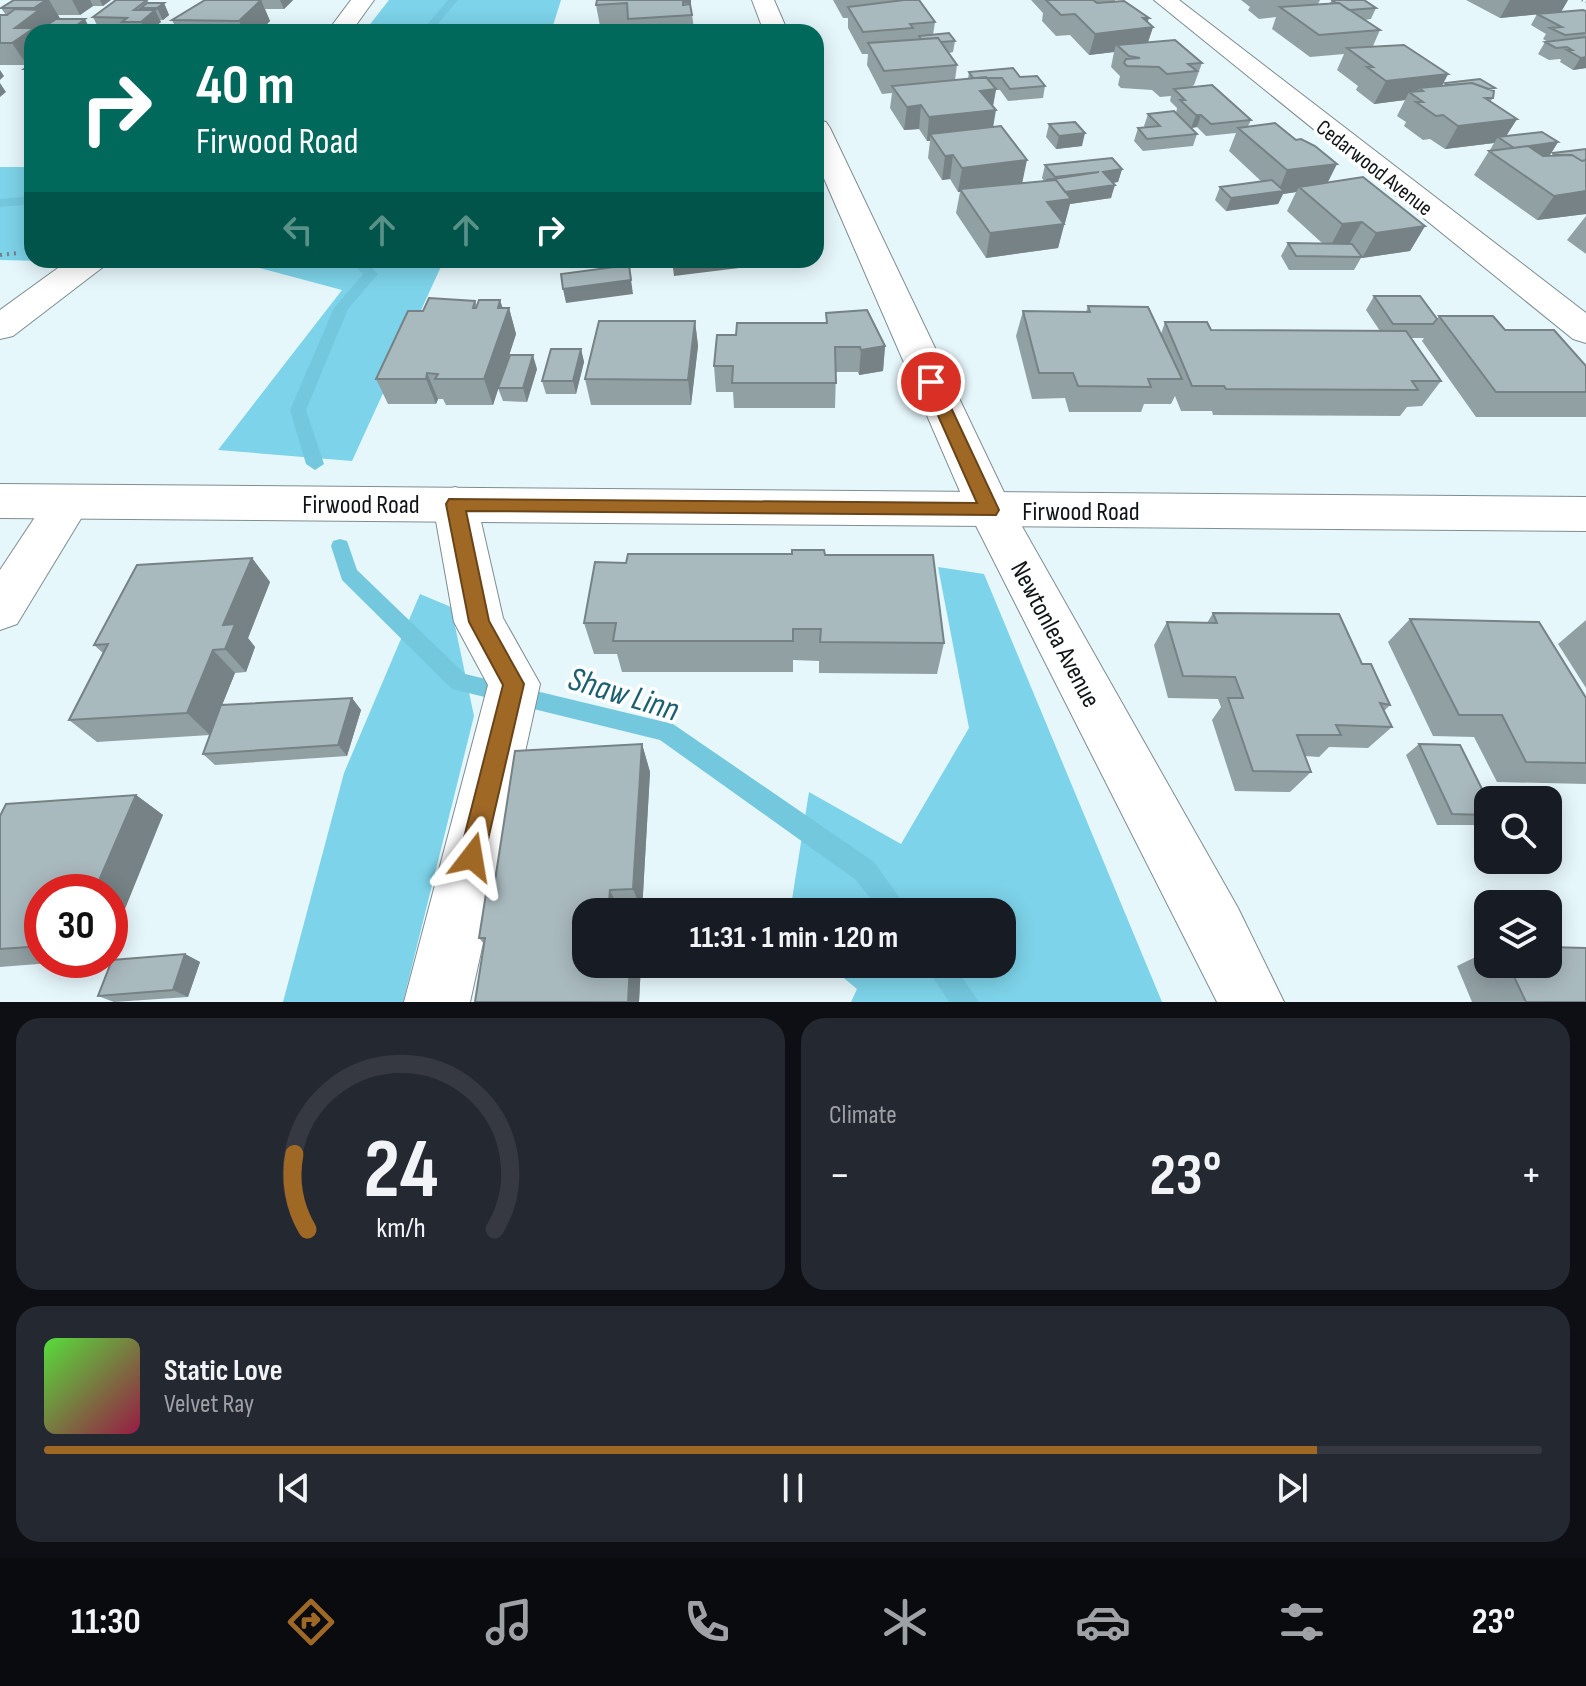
<!DOCTYPE html>
<html lang="en">
<head>
<meta charset="utf-8">
<style>
	:root { --surface:#171b24; --page:#242831; --text:#f1f3f6; --muted:#9ea1a6; --line:#363941; --accent:#a06825 }
	body { margin:0; font-family:"Sofia Sans Condensed",sans-serif; background:var(--page); color:var(--text); height:100vh; display:flex; flex-direction:column; font-size:30px; white-space:nowrap }
	* { box-sizing:border-box; margin:0 }
	p { font-size:26px; color:var(--muted) }
	.icon { flex:none; width:44px; height:44px; fill:none; stroke:currentColor; stroke-width:2; stroke-linecap:round; stroke-linejoin:round }
	.map { position:relative; height:1002px; overflow:hidden }
	.drawer { display:flex; flex-direction:column; gap:16px; padding:16px; background:#0d0f14; flex:1 }
	.drawer>* { flex:none }
	.hud { position:absolute; left:24px; top:24px; width:800px; height:244px; border-radius:24px; box-shadow:0 4px 20px #0003; background:#00695c; color:#fff; overflow:hidden }
	.fabs { position:absolute; left:1474px; top:786px; display:grid; gap:16px }
	.fabs a { display:grid; place-items:center; width:88px; height:88px; border-radius:16px; background:var(--surface); box-shadow:0 4px 20px #0003; font-size:40px }
	.speed { position:absolute; left:24px; top:874px; display:flex; gap:16px; font-size:40px; font-weight:700; text-align:center }
	.speed>* { display:grid; place-content:center; width:104px; height:104px; border-radius:50%; background:var(--surface); box-shadow:0 4px 20px #0003; line-height:1 }
	.speed .limit { border:12px solid #d22; background:#fff; color:#111 }
	.pin { position:absolute; display:grid; place-items:center; width:68px; height:68px; color:#fff; margin:-34px; border:4px solid #fff; border-radius:50%; box-shadow:0 2px 8px #0007 }
	.me { position:absolute; width:88px; margin:-44px; rotate:14deg; stroke-linejoin:round; filter:drop-shadow(0 0 6px #0008) }
	.turn { display:flex; align-items:center; gap:28px; height:168px; padding:0 40px; font-size:36px }
	.turn .icon { width:104px; height:104px; stroke-width:2.5 }
	.turn b { display:block; font-size:56px; line-height:68px }
	.lanes { display:flex; align-items:center; height:76px; padding:0 40px; background:#0003; justify-content:center; gap:40px; direction:ltr }
	.lanes .off { opacity:.35 }
	.big { font-size:60px; font-weight:700; line-height:1.1 }
	.drawer .tile { flex:1; display:flex; flex-direction:column; justify-content:center; gap:12px; min-width:0; padding:0 28px; border-radius:24px; background:var(--page) }
	.drawer .dial { align-items:center; gap:0 }
	.dial svg { height:208px; overflow:visible; fill:none; stroke:var(--line); stroke-width:7; stroke-linecap:round; text-anchor:middle }
	.dial text { fill:var(--text); stroke:none }
	.song { display:flex; align-items:center; gap:24px }
	.cover { width:96px; height:96px; border-radius:12px; background:linear-gradient(135deg,hsl(110 70% 55%),hsl(340 70% 35%)) }
	.played { height:8px; border-radius:4px; background:linear-gradient(90deg,var(--accent) 85%,var(--line) 85%) }
	.keys { display:flex; justify-content:space-around; direction:ltr }
	.heat { display:flex; justify-content:space-between; align-items:center; font-size:44px; direction:ltr }
	.drawer .tiles { flex:1; display:grid; gap:16px; grid-template-columns:1fr 1fr }
	.tile:last-child { grid-column:span 2 }
	.trip { position:absolute; left:572px; top:898px; width:444px; height:80px; border-radius:24px; background:var(--surface); box-shadow:0 4px 20px #0003; font-weight:700; line-height:80px; text-align:center }
	.tabs { display:flex; height:128px; justify-content:space-around; align-items:center; background:#090b0e; color:var(--muted) }
	.tabs .icon { width:56px; height:56px }
	.tabs .current { color:var(--accent) }
	.tabs b { font-size:36px; color:var(--text) }
	.map>svg:first-child { display:block }
</style>
</head>
<body>
<div class="map">
<svg width="1586" height="1002" viewBox="0 0 1586 1002">
	<rect width="100%" height="100%" fill="#e6f7fc"/>
	<path fill="#7dd3e9" d="M389,0H561L551,32H364Z
		M0,167H32V260L44,261L0,260Z
		M230,260H444L352,461L218,450L342,290Z
		M938,567L984,574L1162,1002H851L857,989L827,964H1002V912H790L809,792L901,844L969,728Z
		M420,594L451,607L474,716L403,1002H283L344,773Z"/>
	<g fill="none" stroke-linecap="round" stroke-linejoin="round">
		<path fill="#73c8de" fill-rule="evenodd" d="M448,0H458L431,32H421Z
			M32,196V204L0,207V199Z
			M349,260H364L378,274L348,309L306,410L324,464L315,470L306,464L290,410L334,308L363,274Z
			M340,539L347,541L357,570L465,674L673,724L874,862L910,912H881L856,880L660,740L452,689L342,580L331,546L333,541Z
			M924,964H953L979,1002H949Z"/>
		<defs>
			<path id="street" d="M351,0H374L351,32H327Z
				M752,0H774L788,32H764Z
				M1154,0H1179L1586,313V343L1573,339Z
				M816,120L826,122L830,128L1011,507L1238,908L1284,1002H1217L968,510L816,160Z
				M69,260H108L103,267L13,336L0,339V310Z
				M69,485L85,490L91,502L17,624L0,630V570L53,490Z
				M455,487L471,492L477,504L503,618L540,684L470,1002H404L488,685L454,622L433,504L439,492Z"/>
			<path id="secondary" d="M0,484L1586,497V531L0,518Z"/>
		</defs>
		<use href="#street" stroke="#7e8d91" stroke-width="2"/>
		<use href="#secondary" stroke="#7e8d91" stroke-width="2"/>
		<path stroke="#768185" stroke-width="3" stroke-dasharray="1 3" stroke-linecap="butt" d="M1582,0L1586,2"/>
		<path stroke="#768185" stroke-width="4" stroke-dasharray="2 5" stroke-linecap="butt" d="M0,255L19,253"/>
		<use href="#street" fill="#fff" fill-rule="evenodd"/>
		<use href="#secondary" fill="#fff" fill-rule="evenodd"/>
	</g>
	<path fill="#91a0a3" d="M14,0H111L103,6H93L80,15H58L60,19L91,31L89,32H32V61L27,65H0V15H6L1,8Z
		M147,0L149,3H164L169,15L163,20H160L161,22L148,32H128L126,29H99L93,17Z
		M205,0H293L284,9H265L270,21L259,32H178L172,20Z
		M690,0L694,29L699,32H630L629,24L600,26L596,5Z
		M833,0H919L935,22L933,35L955,41L953,52L949,53L957,65L955,80L968,79L969,72L1020,77L1045,86L1043,98L1008,101L1000,90H996L993,106V127L1023,183L1044,181L1042,178L1045,165L1122,169L1118,182L1113,183L1111,198L1070,204L1058,248L986,258L956,213L960,192H958L950,179L942,180L928,158L930,141H927L919,129L904,130L890,108L892,93L882,94L867,65L868,54H862L848,28V18H843Z
		M1031,0H1115V2L1153,27L1148,42L1202,63L1194,85L1191,87L1251,120L1248,126L1328,182L1425,226L1410,251L1361,258L1354,270H1289L1281,256L1288,243H1322L1287,211L1296,192L1283,194L1278,204L1226,211L1215,200L1220,187L1262,182L1229,151L1236,133L1206,136L1197,127L1191,128L1176,113L1177,108L1170,101L1171,96L1160,97L1152,90L1121,88L1118,85L1120,76L1111,67L1114,52L1089,55L1070,35L1056,36L1042,21L1043,13Z
		M1241,0H1320L1318,4L1330,3L1332,0L1376,8L1371,19L1364,20L1380,30L1373,46L1448,74L1442,86H1444L1445,83L1493,91V98L1490,102L1517,119L1506,136L1558,142L1550,155L1551,156L1553,153L1586,149V214L1537,220L1474,175L1489,151H1492L1490,150L1494,143L1445,149L1430,139L1423,140L1404,126L1406,122L1397,116L1405,100L1374,104L1356,90L1358,86L1337,70L1344,54L1310,57L1272,29L1276,17L1259,19L1248,10L1250,7Z
		M1466,0H1568L1561,12L1586,11V68L1573,70L1560,62L1561,60L1560,59L1549,60L1538,54L1545,42H1548L1543,39L1546,34L1531,25L1537,14L1500,18Z
		M32,63V81H31L24,69Z
		M1148,114L1197,134L1193,146L1143,151L1134,141L1138,128H1146L1144,126Z
		M1049,124L1082,146L1056,149L1046,137Z
		M1586,216V254L1567,240Z
		M1374,296L1437,319L1439,316L1505,330L1586,366V417H1476L1422,341L1424,338H1411L1441,381L1422,406L1407,407L1400,416L1213,415L1212,411H1181L1175,396L1171,404H1144L1141,412H1069L1065,398L1032,399L1016,336L1023,311L1086,312L1088,306L1161,334L1165,322L1211,330L1380,331L1366,310Z
		M475,301L477,306L509,308L516,334L493,405H446L443,399H438L436,404H388L376,379L423,311Z
		M826,313L885,346L883,371L859,375L858,372H836L835,408H734L733,392H716L714,366L736,335L826,323Z
		M695,321L698,346L691,405H591L585,379Z
		M581,349L584,362L576,394H546L542,381Z
		M537,369L527,402L503,401L498,388Z
		M825,555L944,643L937,674L819,673V661L793,660V672H622L617,654H594L584,623L626,563Z
		M252,558L270,582L248,638L255,647L246,672L235,673L222,705L352,698L361,710L347,756L215,765L203,754L210,735L97,742L69,720L103,653L94,645Z
		M1213,613L1362,664L1390,705L1384,711L1392,727L1368,748L1329,747L1319,757L1305,756L1311,772L1290,792L1235,791L1212,720L1221,707L1218,699L1168,698L1154,645L1167,622L1207,623Z
		M1410,619L1586,698V784L1497,782L1474,737L1433,736L1388,642Z
		M1586,620V688L1558,644Z
		M642,744L650,772L642,911L586,912V964H641L639,1002H475L484,944L479,938L494,887Z
		M1419,744L1488,801V820L1479,825H1437L1406,755Z
		M136,795L163,815L42,892V960H88L0,967V816Z
		M1488,951V964H1548L1586,1002H1472L1457,966Z
		M185,954L200,962L188,997L114,1002L98,996Z"/>
	<path fill="#768285" d="M40,0H49L61,20L47,25L51,32H32V61L27,65L12,43L15,28L37,12L34,8Z
		M72,0H90L93,6L80,15Z
		M100,0H111L103,6Z
		M261,0L270,21L259,32H244L239,21Z
		M280,0H293L284,9Z
		M1510,0H1568L1561,12L1500,18Z
		M164,3L169,15L163,20L157,8Z
		M155,10L161,22L148,32H146L141,22Z
		M1143,18H1149L1146,27H1153L1146,48L1140,58L1117,45H1116L1114,52L1089,55L1095,34Z
		M85,19L91,31L89,32H80L76,26Z
		M1586,49V68L1573,70Z
		M0,70L4,76L0,80Z
		M1448,74L1436,97L1419,88L1415,96L1409,92L1405,100L1374,104L1386,81Z
		M0,83L6,92L0,97Z
		M996,89L992,111L996,110L992,134H930V141H927L929,117L980,91Z
		M921,105L919,129L904,130L907,107Z
		M1196,115H1201L1197,127L1191,128Z
		M1517,119L1503,141L1498,137L1494,143L1445,149L1458,126Z
		M1085,133L1082,146L1056,149L1059,136Z
		M1558,142L1550,155L1506,160L1514,148Z
		M953,155L950,179L942,180L945,156Z
		M1027,160L1022,184L960,189V192H958L962,168Z
		M1337,164L1325,188L1299,187L1296,192L1283,194L1278,204L1226,211L1231,198L1278,192L1287,170Z
		M1122,169L1118,182L1100,184L1103,172Z
		M1115,185L1111,198L1070,204L1065,223L1041,226L1047,202L1056,193Z
		M1586,191V214L1537,220L1554,196Z
		M1362,222L1348,246L1329,249L1342,224Z
		M1064,224L1058,248L986,258L990,233Z
		M1425,226L1410,251L1362,258L1376,233Z
		M672,260H765V265L674,276Z
		M629,265L633,294L566,303L563,289Z
		M500,300L506,317L509,308L516,334L493,405L484,379L498,308Z
		M695,321L698,346L691,405L688,380Z
		M885,346L883,371L859,375L861,350Z
		M581,349L584,362L576,394L573,381Z
		M533,355L537,369L527,402L523,388Z
		M427,373L438,399L436,404L426,379Z
		M252,558L270,582L248,638L255,647L246,672L225,649L223,625Z
		M213,650L235,673L210,735L187,713Z
		M352,698L361,710L347,756L338,745Z
		M642,744L650,772L642,911L633,889Z
		M136,795L163,815L110,946V892H94Z
		M610,890L620,912H608Z
		M185,954L200,962L188,997L173,990Z
		M630,964H641L639,1002H628Z"/>
	<path fill="#a9babe" stroke="#768285" stroke-width="2" d="M14,0H46L34,8H1Z
		M116,0H147L134,10H155L141,22H122L127,18L93,17Z
		M205,0H261L239,21L172,20Z
		M597,0H690V2H683V5L690,4L692,15L628,19L627,3L596,5Z
		M904,0H919L935,22L910,24L913,28L863,32L848,7Z
		M1046,0H1093L1097,3L1124,1L1149,18H1143L1153,27L1095,34L1075,14L1061,15Z
		M1332,0H1364L1376,8L1349,10L1339,3H1336Z
		M147,3H164L157,8H141Z
		M1339,3L1380,30L1319,35L1280,7Z
		M15,9L39,10L15,28H34L12,43H0V15H7Z
		M1583,10L1586,11V33L1565,35L1550,28L1562,27L1537,14Z
		M56,19H85L76,26L47,25Z
		M627,27L628,32H592V29Z
		M699,29V32H647Z
		M186,30H223L221,32H184Z
		M949,33L955,41L941,42L938,38L921,39L919,36Z
		M1586,37V57L1581,58L1567,50H1572L1567,47L1556,48L1545,42Z
		M938,38L957,65L884,71L868,43Z
		M1175,40L1202,63L1188,64L1197,71L1167,74L1159,67L1127,66L1124,63L1126,59L1140,58L1129,56L1117,45Z
		M1404,45L1448,74L1386,81L1367,67H1373L1347,48Z
		M32,63V69H24Z
		M1013,68L1020,77L1037,76L1045,86L1010,89L1002,78H973L969,72Z
		M986,77L996,89L980,91L996,110L929,117L921,105L907,107L892,86Z
		M1480,79L1495,88L1488,89L1472,83L1449,85L1445,83Z
		M1472,83L1494,91L1493,98H1485L1517,119L1458,126L1443,115L1436,116L1416,102H1423L1409,92L1423,91L1419,88Z
		M1212,85L1251,120L1211,124L1201,115H1196L1180,100H1185L1174,89Z
		M1174,111L1197,134L1147,139L1138,128L1160,126L1148,114Z
		M1075,122L1085,133L1059,136L1049,124Z
		M1275,123L1296,140L1301,139L1315,146L1337,164L1287,170L1238,128Z
		M1001,126L1027,160L962,168L953,155L945,156L930,134Z
		M1542,132L1558,142L1514,148L1498,137Z
		M1528,146L1543,156L1572,155L1582,161L1586,160V191L1554,196L1489,151Z
		M1586,149V160L1582,161L1572,155H1556L1553,153Z
		M1112,158L1122,169L1103,172L1115,185L1065,192L1056,180H1046L1099,172L1055,177L1045,165Z
		M1363,177L1425,226L1376,233L1362,222L1342,224L1299,187Z
		M1056,180L1071,199L1047,202L1064,224L990,233L960,189Z
		M1272,180L1284,191L1231,198L1220,187Z
		M1288,243L1352,244L1362,257L1296,256Z
		M629,265L631,280L563,289L561,274Z
		M1374,296H1420L1437,319L1433,324H1393Z
		M429,298L475,301L473,308H476L479,300H500L498,308H509L484,379H435L438,374L427,373L426,379H376L408,311H423Z
		M1088,306L1148,307L1182,379H1148L1151,387L1078,386L1073,373H1039L1023,311L1090,312Z
		M867,310L885,346L861,350L860,347H835L836,383H732L733,366H714L717,335H736L737,323H827L826,313Z
		M1439,316H1493L1505,330H1554L1586,366V392H1496Z
		M599,321H695L688,380L585,379Z
		M1165,322H1207L1211,330L1406,331L1441,381H1412L1418,390L1226,389L1224,386H1192Z
		M551,349H581L573,381H542Z
		M510,355H533L523,388H498Z
		M792,550H824L825,555H933L944,643L820,642L821,629H793V641H613L616,623H584L595,562L626,563L628,554H792Z
		M252,558L223,625L235,624L225,649L213,650L187,713L69,720L108,644L94,645L137,565Z
		M1213,613L1339,614L1362,664H1371L1390,705L1380,703L1392,727L1336,725L1341,735H1297L1311,772L1253,771L1228,698H1243L1235,677L1183,676L1167,622L1217,623Z
		M1410,619L1539,622L1586,698V763L1526,762L1502,715H1459Z
		M352,698L338,745L203,754L221,705Z
		M642,744L633,889L610,890L608,912H586V964H630L628,1002H475L485,938H479L487,887H494L515,751Z
		M1419,744L1460,745L1488,801V815L1452,814Z
		M136,795L94,892H42V946L0,949V816L6,804Z
		M1548,947L1586,948V1002H1526L1508,964H1548Z
		M185,954L173,990L98,996L112,960Z"/>
	<path fill="#a06825" stroke="#684418" stroke-width="2" d="M931,377L939,382L999,510L996,515L466,511L489,621L524,684L484,857L480,866L472,870L463,866L459,857L503,685L469,622L446,504L449,499L977,503L923,382Z"/>
	<g text-anchor="middle" stroke-width="7" stroke-linejoin="round" paint-order="stroke">
		<g font-size="22" fill="#0f1416" stroke="#fff">
			<text transform="translate(1375 167) rotate(38)" y="8">Cedarwood Avenue</text>
		</g>
		<g font-size="26" fill="#0f1416" stroke="#fff">
			<text x="361" y="513">Firwood Road</text>
			<text x="1081" y="520">Firwood Road</text>
			<text transform="translate(1056 634) rotate(62)" y="9">Newtonlea Avenue</text>
		</g>
		<g font-size="34" font-style="italic" fill="#1a6070" stroke="#fff">
			<text transform="translate(624 693) rotate(17)" y="12">Shaw Linn</text>
		</g>
	</g>
</svg>
<div class="fabs">
<a><svg class="icon" aria-label="search" viewBox="0 0 24 24"><circle cx="10" cy="10" r="6"/><path d="M15 15l6 6"/></svg></a>
<a><svg class="icon" aria-label="layers" viewBox="0 0 24 24"><path d="M12 4l9 5-9 5-9-5zM3 14l9 5 9-5"/></svg></a>
</div>
<div class="speed"><div class="limit">30</div></div>
<div class="pin" style="left:931px;top:382px;background:#d93025"><svg class="icon" aria-label="arrive" viewBox="0 0 24 24"><path d="M6 21V4h12l-3 4 3 4H6"/></svg></div>
<svg class="me" style="left:472px;top:857px" viewBox="-20 -20 40 40"><path d="M0-17L14 15 0 8-14 15z" fill="#a06825" stroke="#fff" stroke-width="4"/></svg>
<div class="trip">11:31 · 1 min · 120 m</div>
<div class="hud">
<div class="turn"><svg class="icon" aria-label="right" viewBox="0 0 24 24"><path d="M7 20v-9h11M14 6l5 5-5 5"/></svg><div><b>40 m</b>Firwood Road</div></div>
<div class="lanes"><svg class="icon off" aria-label="left" viewBox="0 0 24 24"><path d="M17 20v-9H6M10 6l-5 5 5 5"/></svg><svg class="icon off" aria-label="ahead" viewBox="0 0 24 24"><path d="M12 20V5M6 11l6-6 6 6"/></svg><svg class="icon off" aria-label="ahead" viewBox="0 0 24 24"><path d="M12 20V5M6 11l6-6 6 6"/></svg><svg class="icon" aria-label="right" viewBox="0 0 24 24"><path d="M7 20v-9h11M14 6l5 5-5 5"/></svg></div>
</div>
</div>
<section class="drawer">
<div class="tiles">
<div class="tile dial"><svg viewBox="0 0 100 80">
<path d="M14 69A42 42 0 1 1 86 69"/>
<path d="M14 69A42 42 0 0 1 9 40" stroke="#a06825"/>
<text x="50" y="56" font-size="32" font-weight="700">24</text>
<text x="50" y="72" font-size="11">km/h</text>
</svg></div>
<div class="tile"><p>Climate</p>
<div class="heat"><a>−</a><b class="big">23°</b><a>+</a></div>
</div>
<div class="tile">
<div class="song"><i class="cover"></i><div><b>Static Love</b><p>Velvet Ray</p></div></div>
<div class="played"></div>
<div class="keys"><svg class="icon" aria-label="previous" viewBox="0 0 24 24"><path d="M18 5L8 12l10 7zM5 5v14"/></svg><svg class="icon" aria-label="pause" viewBox="0 0 24 24"><path d="M8 5v14M16 5v14"/></svg><svg class="icon" aria-label="next" viewBox="0 0 24 24"><path d="M6 5l10 7-10 7zM19 5v14"/></svg></div>
</div>
</div>
</section>
<nav class="tabs">
<b>11:30</b>
<svg class="icon current" aria-label="directions" viewBox="0 0 24 24"><path d="M12 3l9 9-9 9-9-9zM9 14v-3h6M13 9l2 2-2 2"/></svg>
<svg class="icon" aria-label="music" viewBox="0 0 24 24"><path d="M9 18V5l10-2v13"/><circle cx="6" cy="18" r="3"/><circle cx="16" cy="16" r="3"/></svg>
<svg class="icon" aria-label="phone" viewBox="0 0 24 24"><path d="M5 4h4l2 5-3 2q2 4 5 5l2-3 5 2v4C11 20 4 13 5 4z"/></svg>
<svg class="icon" aria-label="climate" viewBox="0 0 24 24"><path d="M12 3v18M4 7l16 10M4 17L20 7"/></svg>
<svg class="icon" aria-label="car" viewBox="0 0 24 24"><path d="M5 17H2v-5l4-1 3-4h7l3 4 3 1v5h-3M9 17h6M6 11h13"/><circle cx="7" cy="17" r="2"/><circle cx="17" cy="17" r="2"/></svg>
<svg class="icon" aria-label="filters" viewBox="0 0 24 24"><path d="M4 7h16M4 17h16"/><circle cx="9" cy="7" r="2"/><circle cx="15" cy="17" r="2"/></svg>
<b>23°</b>
</nav>
</body>
</html>
